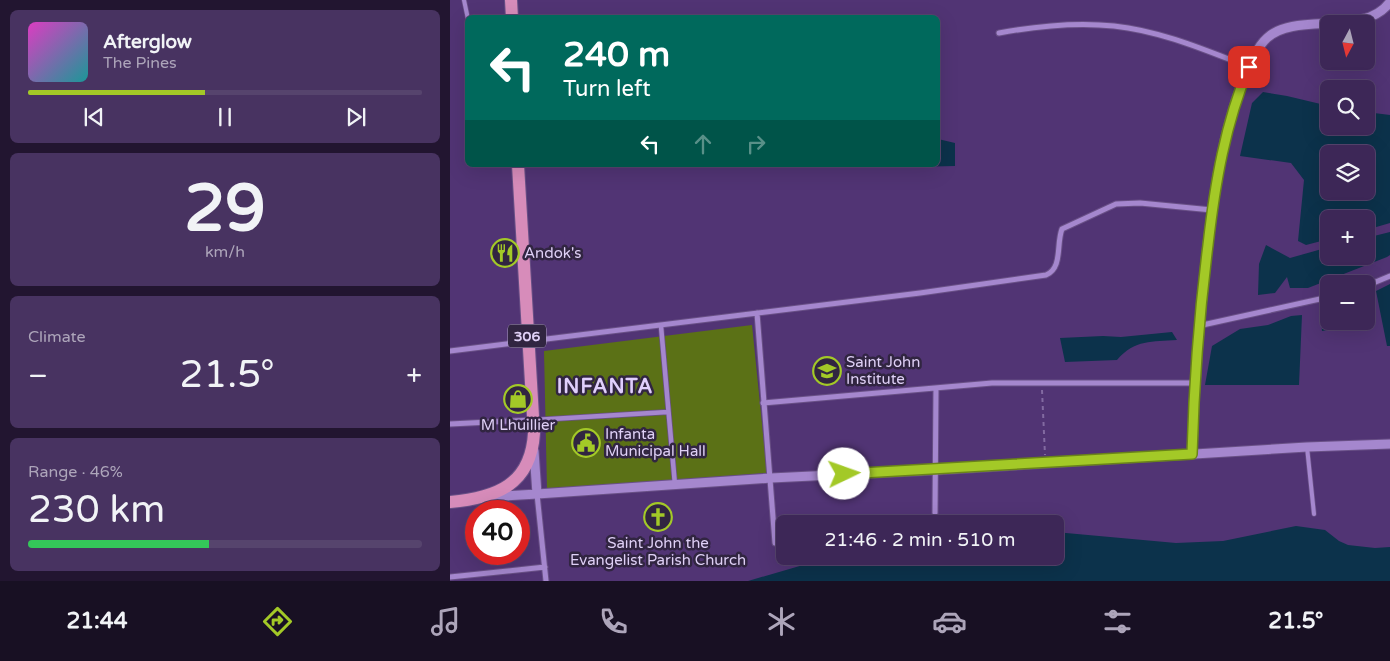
<!DOCTYPE html>
<html lang="en">
<head>
<meta charset="utf-8">
<style>
	:root { --surface:#3d2757; --page:#483361; --text:#f1f3f6; --muted:#ada5ba; --line:#56446d; --accent:#a3c927 }
	body { margin:0; font-family:"Varela Round",sans-serif; background:var(--page); color:var(--text); height:100vh; display:flex; flex-direction:column; font-size:19px; white-space:nowrap }
	* { box-sizing:border-box; margin:0 }
	p { font-size:16px; color:var(--muted) }
	.icon { flex:none; width:28px; height:28px; fill:none; stroke:currentColor; stroke-width:2; stroke-linecap:round; stroke-linejoin:round }
	.map { position:relative; flex:1; overflow:hidden }
	.side { display:flex; flex-direction:column; gap:10px; padding:10px; background:#221530; width:450px }
	.side>* { flex:none }
	.hud { position:absolute; left:15px; top:15px; width:475px; height:152px; border-radius:8px; box-shadow:0 5px 20px #0002,0 0 0 1px var(--line); background:#00695c; color:#fff; overflow:hidden }
	.needle { width:32px; rotate:187deg }
	.controls { position:absolute; left:870px; top:15px; display:grid; gap:10px }
	.controls a { display:grid; place-items:center; width:55px; height:55px; border-radius:8px; background:var(--surface); box-shadow:0 5px 20px #0002,0 0 0 1px var(--line); font-size:25px }
	.speed { position:absolute; left:15px; top:500px; display:flex; gap:10px; font-size:25px; font-weight:700; text-align:center }
	.speed>* { display:grid; place-content:center; width:65px; height:65px; border-radius:50%; background:var(--surface); box-shadow:0 5px 20px #0002,0 0 0 1px var(--line); line-height:1 }
	.speed .limit { border:8px solid #d22; background:#fff; color:#111 }
	.pin { position:absolute; display:grid; place-items:center; width:42px; height:42px; color:#fff; margin:-21px; border-radius:10px; box-shadow:0 2px 8px #0006 }
	.me { position:absolute; width:55px; margin:-28px; rotate:87deg; stroke-linejoin:round; filter:drop-shadow(0 0 4px #0008) }
	.turn { display:flex; align-items:center; gap:18px; height:105px; padding:0 15px; font-size:22px }
	.turn .icon { width:65px; height:65px; stroke-width:2.5 }
	.turn b { display:block; font-size:35px; line-height:42px }
	.lanes { display:flex; align-items:center; height:48px; padding:0 15px; background:#0003; justify-content:center; gap:25px; direction:ltr }
	.lanes .off { opacity:.35 }
	.big { font-size:38px; font-weight:600; line-height:1.1 }
	.side .widget { flex:1; display:flex; flex-direction:column; justify-content:center; gap:8px; min-width:0; padding:0 18px; border-radius:8px; background:var(--page) }
	.side .dial { align-items:center; gap:0 }
	.dial b { font-size:65px; line-height:1 }
	.song { display:flex; align-items:center; gap:15px }
	.cover { width:60px; height:60px; border-radius:8px; background:linear-gradient(135deg,hsl(310 70% 55%),hsl(180 70% 35%)) }
	.played { height:5px; border-radius:2px; background:linear-gradient(90deg,var(--accent) 45%,var(--line) 45%) }
	.keys { display:flex; justify-content:space-around; direction:ltr }
	.heat { display:flex; justify-content:space-between; align-items:center; font-size:28px; direction:ltr }
	.charge { height:8px; border-radius:4px; background:linear-gradient(90deg,#34c759 46%,var(--line) 0) }
	.trip { position:absolute; left:326px; top:515px; width:288px; height:50px; border-radius:8px; background:var(--surface); box-shadow:0 5px 20px #0002,0 0 0 1px var(--line); font-weight:600; line-height:50px; text-align:center }
	.menu { display:flex; height:80px; justify-content:space-around; align-items:center; background:#181023; color:var(--muted) }
	.menu .icon { width:35px; height:35px }
	.menu .active { color:var(--accent) }
	.menu b { font-size:22px; color:var(--text) }
	main { display:flex; flex:1; min-height:0 }
	.map>svg:first-child { display:block }
</style>
</head>
<body>
<main>
<section class="side">
<div class="widget">
<div class="song"><i class="cover"></i><div><b>Afterglow</b><p>The Pines</p></div></div>
<div class="played"></div>
<div class="keys"><svg class="icon" aria-label="previous" viewBox="0 0 24 24"><path d="M18 5L8 12l10 7zM5 5v14"/></svg><svg class="icon" aria-label="pause" viewBox="0 0 24 24"><path d="M8 5v14M16 5v14"/></svg><svg class="icon" aria-label="next" viewBox="0 0 24 24"><path d="M6 5l10 7-10 7zM19 5v14"/></svg></div>
</div>
<div class="widget dial"><b>29</b><p>km/h</p></div>
<div class="widget"><p>Climate</p>
<div class="heat"><a>−</a><b class="big">21.5°</b><a>+</a></div>
</div>
<div class="widget"><p>Range · 46%</p><b class="big">230 km</b><div class="charge"></div></div>
</section>
<div class="map">
<svg width="940" height="581" viewBox="0 0 940 581">
	<rect width="100%" height="100%" fill="#513474"/>
	<path fill="#5b7116" d="M302,325L317,473L97,489L94,351Z"/>
	<path fill="#0c324b" fill-rule="evenodd" d="M813,92L837,96L879,106V126H916V112L940,115V223L916,230V219H879V239L856,245L848,241L854,180L841,163L790,156L802,103ZM879,154H916V191H879Z
		M488,139L505,143V166L463,167L465,165H488Z
		M940,232V255L937,257L858,288H840L837,277L825,293L808,295L809,264L816,245L840,258L879,247V256H916V238Z
		M940,284V346H937L926,291Z
		M919,292L924,323L872,331L870,309L879,306V321H916V293Z
		M852,315L849,385H755L762,346L790,329L818,325L841,316Z
		M722,332L727,340C702,342 685,339 667,360L615,362L610,338L653,336L671,337Z
		M846,526L875,530L889,541L898,545L925,548L940,547V581H298L384,556H605V532L726,543L773,541Z"/>
	<g fill="none" stroke-linecap="round" stroke-linejoin="round">
		<defs>
			<path id="service" d="M14,0L18,19
				M857,447L864,514"/>
			<path id="pedestrian" d="M211,326L225,485
				M84,420L218,412"/>
			<path id="minor" d="M549,33C587,26 626,22 664,26C711,31 755,50 799,67
				M916,286L940,276
				M307,313L325,543
				M748,326L879,297
				M0,351L470,293L596,275C613,268 606,244 612,229L666,204L690,203L762,210
				M313,403L542,383H744
				M0,424L83,420
				M87,494L96,581
				M485,513L486,388
				M0,577L95,567"/>
			<path id="tertiary" d="M84,451L87,494L321,478L485,470L857,447L940,444
				M742,454C744,386 749,319 757,251C764,193 772,135 793,81C799,67 806,48 817,38C846,11 914,38 940,2
				M40,497L87,494"/>
			<path id="primary" d="M61,0L62,18
				M0,502C46,498 81,485 84,433L68,165"/>
		</defs>
		<use href="#service" stroke="#695086" stroke-width="5.5"/>
		<use href="#pedestrian" stroke="#695086" stroke-width="6"/>
		<use href="#minor" stroke="#695086" stroke-width="7"/>
		<use href="#tertiary" stroke="#695086" stroke-width="11"/>
		<use href="#primary" stroke="#695086" stroke-width="14"/>
		<path stroke="#826aa1" stroke-width="2" stroke-dasharray="4 4" stroke-linecap="butt" d="M592,390L595,455"/>
		<use href="#service" stroke="#a587ce" stroke-width="4"/>
		<use href="#pedestrian" stroke="#a587ce" stroke-width="4.5"/>
		<use href="#minor" stroke="#a587ce" stroke-width="5"/>
		<use href="#tertiary" stroke="#a587ce" stroke-width="9"/>
		<use href="#primary" stroke="#d78cba" stroke-width="12"/>
	</g>
	<g fill="none" stroke-linecap="round" stroke-linejoin="round">
		<defs>
			<path id="route" d="M394,474L742,454C744,384 749,315 758,245C765,184 775,124 799,67"/>
		</defs>
		<use href="#route" stroke="#6a8319" stroke-width="12"/>
		<use href="#route" stroke="#a3c927" stroke-width="9"/>
	</g>
	<defs>
		<symbol id="restaurant-ring" viewBox="-11 -11 22 22"><circle r="9.5" fill="#312541" stroke="#a3c927" stroke-width="1.5"/><path d="M-5-6h1v4h1v-4h1v4h1v-4h1v5L-1.5 .5V6h-2V.5L-5-1ZM5-6V6H3V1.5H1.5Q1.5-4 5-6Z" fill="#a3c927"/></symbol>
		<symbol id="school-ring" viewBox="-11 -11 22 22"><circle r="9.5" fill="#312541" stroke="#a3c927" stroke-width="1.5"/><path d="M0-5L7-2L0 1L-7-2ZM-4 1L0 2.5L4 1V4Q0 6-4 4Z" fill="#a3c927"/></symbol>
		<symbol id="shop-ring" viewBox="-11 -11 22 22"><circle r="9.5" fill="#312541" stroke="#a3c927" stroke-width="1.5"/><path d="M-5-2.5h2.3a2.7 3.5 0 0 1 5.4 0H5L5.5 6h-11ZM-1.5-2.5h3a1.5 2.3 0 0 0-3 0Z" fill="#a3c927"/></symbol>
		<symbol id="civic-ring" viewBox="-11 -11 22 22"><circle r="9.5" fill="#312541" stroke="#a3c927" stroke-width="1.5"/><path d="M-.6-6.5H3V-4.5H.6V-3L4-1V1h2V6H-6V1h2V-1L-.6-3ZM-1.2 2.5V6h2.4V2.5Z" fill="#a3c927"/></symbol>
		<symbol id="church-ring" viewBox="-11 -11 22 22"><circle r="9.5" fill="#312541" stroke="#a3c927" stroke-width="1.5"/><path d="M-1.2-6h2.4v3.5h3.3v2.4h-3.3V6h-2.4V-.1h-3.3v-2.4h3.3Z" fill="#a3c927"/></symbol>
	</defs>
	<g fill-rule="evenodd">
		<use href="#restaurant-ring" x="39" y="237" width="32" height="32"/>
		<use href="#school-ring" x="361" y="355" width="32" height="32"/>
		<use href="#shop-ring" x="52" y="383" width="32" height="32"/>
		<use href="#civic-ring" x="120" y="427" width="32" height="32"/>
		<use href="#church-ring" x="192" y="501" width="32" height="32"/>
	</g>
	<g text-anchor="middle" stroke-width="5" stroke-linejoin="round" paint-order="stroke">
		<rect fill="#312541" stroke="#ab9dc0" stroke-width="1" x="58" y="324.5" width="38" height="23" rx="4"/>
		<g font-size="14" font-weight="bold" fill="#dfd0f6">
			<text x="77" y="341">306</text>
		</g>
		<g font-size="15" fill="#dfd0f6" stroke="#312541" text-anchor="start">
			<text x="74" y="258">Andok's</text>
			<text x="396" y="367">Saint John<tspan x="396" dy="17">Institute</tspan></text>
			<text x="68" y="430" text-anchor="middle">M Lhuillier</text>
			<text x="155" y="439">Infanta<tspan x="155" dy="17">Municipal Hall</tspan></text>
			<text x="208" y="548" text-anchor="middle">Saint John the<tspan x="208" dy="17">Evangelist Parish Church</tspan></text>
		</g>
		<g font-size="20" font-weight="bold" letter-spacing="1" fill="#e0cffc" stroke="#312541">
			<text x="155" y="393">INFANTA</text>
		</g>
	</g>
</svg>
<div class="controls">
<a><svg class="needle" viewBox="-14 -14 28 28"><path d="M0-13l5 13h-10z" fill="#e53935"/><path d="M0 13l5-13h-10z" fill="#ada5ba"/></svg></a>
<a><svg class="icon" aria-label="search" viewBox="0 0 24 24"><circle cx="10" cy="10" r="6"/><path d="M15 15l6 6"/></svg></a>
<a><svg class="icon" aria-label="layers" viewBox="0 0 24 24"><path d="M12 4l9 5-9 5-9-5zM3 14l9 5 9-5"/></svg></a>
<a>+</a>
<a>−</a>
</div>
<div class="speed"><div class="limit">40</div></div>
<div class="pin" style="left:799px;top:67px;background:#d93025"><svg class="icon" aria-label="arrive" viewBox="0 0 24 24"><path d="M6 21V4h12l-3 4 3 4H6"/></svg></div>
<svg class="me" style="left:394px;top:474px" viewBox="-20 -20 40 40"><circle r="19" fill="#fff"/><path d="M0-13L10 11 0 6-10 11z" fill="#a3c927"/></svg>
<div class="trip">21:46 · 2 min · 510 m</div>
<div class="hud">
<div class="turn"><svg class="icon" aria-label="left" viewBox="0 0 24 24"><path d="M17 20v-9H6M10 6l-5 5 5 5"/></svg><div><b>240 m</b>Turn left</div></div>
<div class="lanes"><svg class="icon" aria-label="left" viewBox="0 0 24 24"><path d="M17 20v-9H6M10 6l-5 5 5 5"/></svg><svg class="icon off" aria-label="ahead" viewBox="0 0 24 24"><path d="M12 20V5M6 11l6-6 6 6"/></svg><svg class="icon off" aria-label="right" viewBox="0 0 24 24"><path d="M7 20v-9h11M14 6l5 5-5 5"/></svg></div>
</div>
</div>
</main>
<nav class="menu">
<b>21:44</b>
<svg class="icon active" aria-label="directions" viewBox="0 0 24 24"><path d="M12 3l9 9-9 9-9-9zM9 14v-3h6M13 9l2 2-2 2"/></svg>
<svg class="icon" aria-label="music" viewBox="0 0 24 24"><path d="M9 18V5l10-2v13"/><circle cx="6" cy="18" r="3"/><circle cx="16" cy="16" r="3"/></svg>
<svg class="icon" aria-label="phone" viewBox="0 0 24 24"><path d="M5 4h4l2 5-3 2q2 4 5 5l2-3 5 2v4C11 20 4 13 5 4z"/></svg>
<svg class="icon" aria-label="climate" viewBox="0 0 24 24"><path d="M12 3v18M4 7l16 10M4 17L20 7"/></svg>
<svg class="icon" aria-label="car" viewBox="0 0 24 24"><path d="M5 17H2v-5l4-1 3-4h7l3 4 3 1v5h-3M9 17h6M6 11h13"/><circle cx="7" cy="17" r="2"/><circle cx="17" cy="17" r="2"/></svg>
<svg class="icon" aria-label="filters" viewBox="0 0 24 24"><path d="M4 7h16M4 17h16"/><circle cx="9" cy="7" r="2"/><circle cx="15" cy="17" r="2"/></svg>
<b>21.5°</b>
</nav>
</body>
</html>
